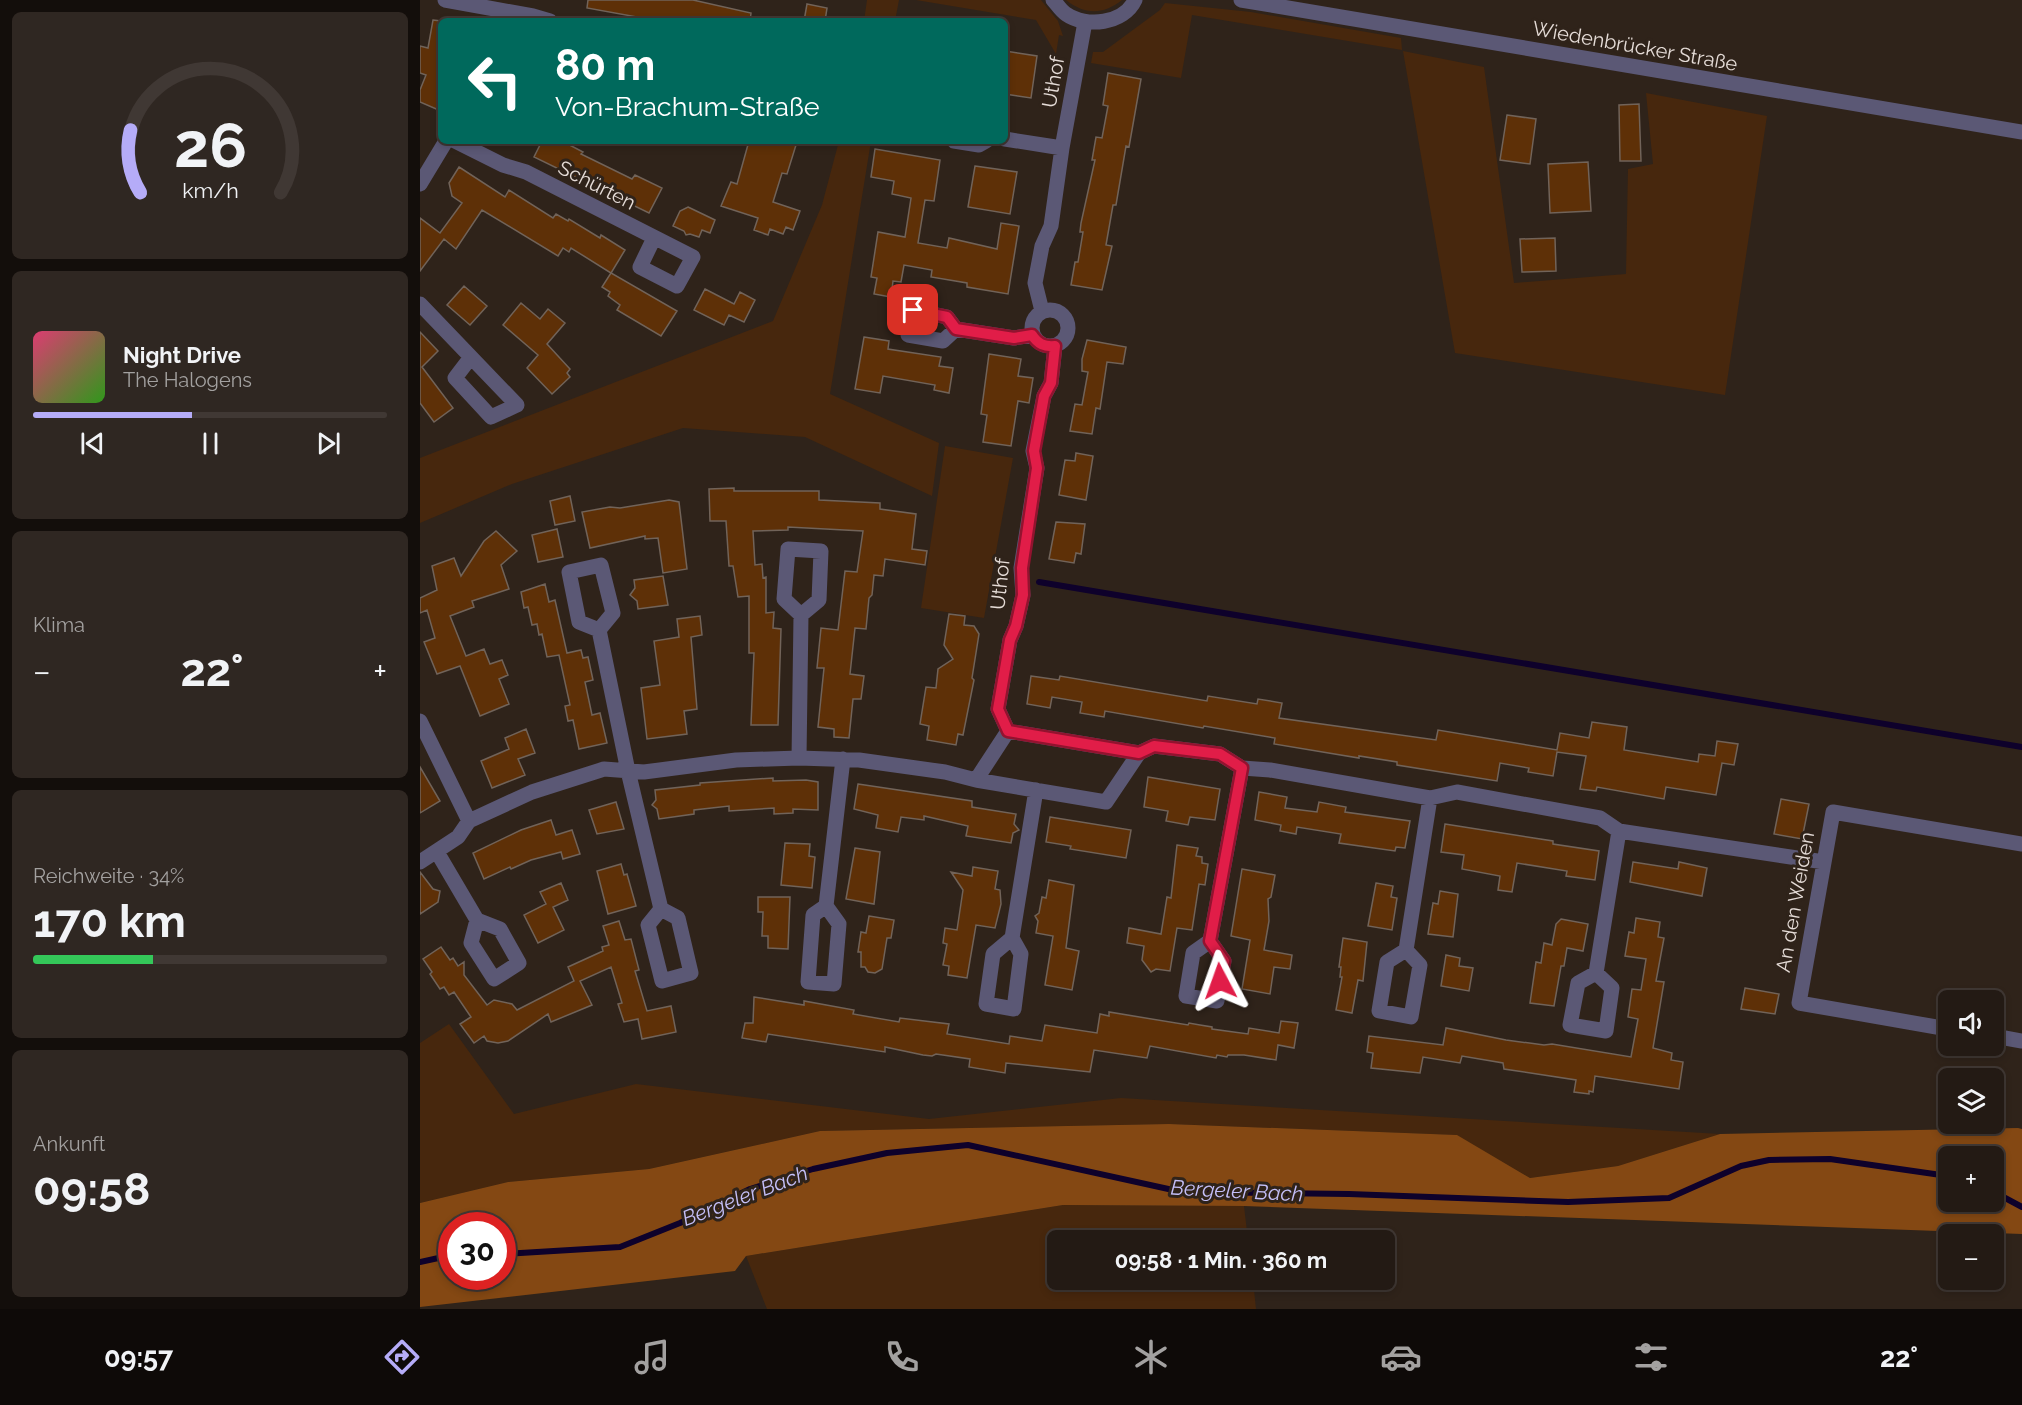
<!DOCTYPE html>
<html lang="de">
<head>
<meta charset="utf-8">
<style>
	:root { --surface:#231a14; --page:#2f2722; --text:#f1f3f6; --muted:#a3a1a0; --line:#403834; --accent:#b5acf8 }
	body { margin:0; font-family:Raleway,sans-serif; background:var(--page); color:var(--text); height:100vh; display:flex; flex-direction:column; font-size:22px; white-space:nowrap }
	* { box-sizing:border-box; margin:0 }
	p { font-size:20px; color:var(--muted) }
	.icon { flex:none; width:33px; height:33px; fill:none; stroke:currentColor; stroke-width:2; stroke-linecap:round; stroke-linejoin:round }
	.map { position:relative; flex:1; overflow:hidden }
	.drawer { display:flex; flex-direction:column; gap:12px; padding:12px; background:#130e0b; width:420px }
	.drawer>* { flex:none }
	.hud { position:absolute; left:18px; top:18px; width:570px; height:126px; border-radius:9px; box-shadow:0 3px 9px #0003,0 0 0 2px var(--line); background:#00695c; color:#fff; overflow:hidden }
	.tools { position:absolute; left:1518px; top:990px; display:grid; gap:12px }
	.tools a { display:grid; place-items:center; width:66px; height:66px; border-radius:9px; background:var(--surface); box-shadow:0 3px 9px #0003,0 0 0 2px var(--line); font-size:30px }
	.speed { position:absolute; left:18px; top:1212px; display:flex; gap:12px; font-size:30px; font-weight:700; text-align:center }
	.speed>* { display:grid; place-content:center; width:78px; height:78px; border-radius:50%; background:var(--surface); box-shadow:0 3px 9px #0003,0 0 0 2px var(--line); line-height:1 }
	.speed .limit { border:9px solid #d22; background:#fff; color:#111 }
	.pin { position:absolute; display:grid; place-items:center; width:51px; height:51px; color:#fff; margin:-26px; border-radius:12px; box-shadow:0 3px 9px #0006 }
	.me { position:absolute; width:66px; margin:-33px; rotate:356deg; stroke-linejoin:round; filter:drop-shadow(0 0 4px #0008) }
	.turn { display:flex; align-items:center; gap:21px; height:126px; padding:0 18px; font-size:27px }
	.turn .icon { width:78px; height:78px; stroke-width:2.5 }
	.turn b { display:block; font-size:42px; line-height:51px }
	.big { font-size:45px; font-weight:700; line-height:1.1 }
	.drawer .widget { flex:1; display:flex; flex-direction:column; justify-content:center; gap:9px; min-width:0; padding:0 21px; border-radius:9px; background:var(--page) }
	.drawer .dial { align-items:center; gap:0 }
	.dial svg { height:156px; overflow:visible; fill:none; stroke:var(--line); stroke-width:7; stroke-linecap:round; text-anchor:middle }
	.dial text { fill:var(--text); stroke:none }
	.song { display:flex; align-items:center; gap:18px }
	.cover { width:72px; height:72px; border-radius:9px; background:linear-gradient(135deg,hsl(340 70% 55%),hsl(110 70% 35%)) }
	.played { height:6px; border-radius:3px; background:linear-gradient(90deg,var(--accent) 45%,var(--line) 45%) }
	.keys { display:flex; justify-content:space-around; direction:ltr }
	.heat { display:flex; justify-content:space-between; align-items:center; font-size:33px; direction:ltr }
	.charge { height:9px; border-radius:4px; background:linear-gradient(90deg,#34c759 34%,var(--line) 0) }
	.trip { position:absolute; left:627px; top:1230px; width:348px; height:60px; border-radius:9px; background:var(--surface); box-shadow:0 3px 9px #0003,0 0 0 2px var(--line); font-weight:700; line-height:60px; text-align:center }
	.tabs { display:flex; height:96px; justify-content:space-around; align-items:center; background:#0e0a08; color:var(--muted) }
	.tabs .icon { width:42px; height:42px }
	.tabs .active { color:var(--accent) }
	.tabs b { font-size:27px; color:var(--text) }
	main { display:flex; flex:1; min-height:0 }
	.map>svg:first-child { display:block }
</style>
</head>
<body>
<main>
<section class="drawer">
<div class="widget dial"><svg viewBox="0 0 100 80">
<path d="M14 69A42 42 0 1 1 86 69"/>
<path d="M14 69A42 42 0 0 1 9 37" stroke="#b5acf8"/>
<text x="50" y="56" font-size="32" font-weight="700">26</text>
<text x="50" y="72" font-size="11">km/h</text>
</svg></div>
<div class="widget">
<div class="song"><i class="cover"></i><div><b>Night Drive</b><p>The Halogens</p></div></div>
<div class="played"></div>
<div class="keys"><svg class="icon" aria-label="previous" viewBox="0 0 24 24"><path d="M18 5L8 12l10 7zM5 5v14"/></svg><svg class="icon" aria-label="pause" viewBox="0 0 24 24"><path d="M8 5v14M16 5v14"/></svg><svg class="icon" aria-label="next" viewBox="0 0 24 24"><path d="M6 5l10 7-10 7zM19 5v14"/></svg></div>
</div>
<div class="widget"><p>Klima</p>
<div class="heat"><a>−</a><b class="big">22°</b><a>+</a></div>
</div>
<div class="widget"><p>Reichweite · 34%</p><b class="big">170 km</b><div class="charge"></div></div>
<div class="widget"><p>Ankunft</p><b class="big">09:58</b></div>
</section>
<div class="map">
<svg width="1602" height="1309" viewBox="0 0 1602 1309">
	<rect width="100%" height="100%" fill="#2f231a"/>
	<path fill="#47270d" d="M447,0H479L475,21H444Z
		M496,0H621L638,21L643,36L639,35L636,54L616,20Z
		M646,0H702C683,15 665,15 646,0Z
		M745,3L831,12L981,38L982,50L772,15L761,78L671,63L673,52H683L740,10Z
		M983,51L1064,67L1094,283L1206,274L1208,169L1233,164L1226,93L1347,116L1305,395L1035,353Z
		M419,141H451L410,394L519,443L512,496L385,437L263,428L92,484L0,523V458L353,321L402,205Z
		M525,446L593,458L564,618L501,608Z
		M29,1024L94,1114L216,1084L509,1119L701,1098L1300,1134L1198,1166L1110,1178L1036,1135L749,1124L400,1131L229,1169L88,1182L0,1203V1043Z
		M643,1205L824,1206L828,1240H638V1280H833L836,1309H347L326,1256Z"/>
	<path fill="#844813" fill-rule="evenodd" d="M749,1124L1037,1135L1110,1178L1198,1166L1300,1134L1598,1128L1602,1129V1234L824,1206L643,1205L326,1256L315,1271L0,1307V1203L88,1182L229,1169L400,1131ZM1528,1156H1574V1202H1528ZM32,1226H82V1276H32Z"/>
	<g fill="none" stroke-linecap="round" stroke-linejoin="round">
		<path stroke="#0e012b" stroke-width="6" d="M619,582L1602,747
			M1574,1192L1602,1207
			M82,1254L200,1247L260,1223L330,1189L393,1169L467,1153L548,1145L762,1192L929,1194L1148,1202L1249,1198L1321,1166L1349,1160L1410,1159L1528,1176
			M0,1262L32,1255"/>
	</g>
	<path fill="#5e3007" stroke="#716359" stroke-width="1.5" d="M168,0H273L331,13L330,21H239L167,8Z
		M387,4L407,8L405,21H384Z
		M13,20L21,21V111L0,102V90L6,75L0,73V46L8,48Z
		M585,51L617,56L611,98L585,94Z
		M688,73L721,79L709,147L706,146L696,205H693L686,245L692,246L682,290L651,285L655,262H658L663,232H660L661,223L675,160H672L676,137L682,138L688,106L683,105Z
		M1219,104L1221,161H1200L1199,105Z
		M1087,115L1116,119L1110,164L1080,160Z
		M122,141H142L163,152L161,154L212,179L215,175L242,188L229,213L114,157Z
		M329,141H363L376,145L367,174L362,173L353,202L380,211L373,230L366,227L363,234L350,229L348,235L334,230L338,218L301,206L311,182L317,184Z
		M455,149L520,160L514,201L505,200L498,243L527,248L529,238L577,249L581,223L599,226L588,294L547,287V283L511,277L512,270L484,265L481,282L473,281L471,297L454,294L457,278L451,277L458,232L485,237L491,198L472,194L474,181L451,177Z
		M1168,162L1171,211L1130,213L1128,164Z
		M555,166L597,172L590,214L548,207Z
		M39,167L85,197L89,190L133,218L136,214L148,221L149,219L180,238L181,235L205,250L191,273L257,311L241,336L197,310L200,305L188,296L190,292L182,287L191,273L151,248L149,252L143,248L138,256L62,210L36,249L24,239L0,271V218L20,233L42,203L32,196L29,183Z
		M268,207L295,220L290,233L282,230L279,237L270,234L266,235L264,231L253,226L260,211Z
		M1135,238L1136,271L1102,272L1100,239Z
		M44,286L67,306L50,325L27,305Z
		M285,289L314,304L320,292L335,300L324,322L309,315L304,325L274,310Z
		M101,303L120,319L128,309L145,323L127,344L150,369L147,373L150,377L132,394L107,368L118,355L83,325Z
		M0,332L18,351L2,367L33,408L14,422L0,403Z
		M444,337L469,341L468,349L521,357L519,366L533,368L529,393L514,390L515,385L463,376L460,393L435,389Z
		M667,340L706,347L703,364L687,362L680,409L676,408L672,434L650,431L655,404L662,405L668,372L662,371V359Z
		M569,354L601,359L598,376L613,378L609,403L598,401L591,446L563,442L567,415L561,414Z
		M656,453L673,456L666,500L639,495L645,460L655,461Z
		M314,488V491H399V500L460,503V509L496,514L492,549L507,551L505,565L465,559L463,576L454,575L452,595L449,598L446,629L435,628L430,674L444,676L441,699H433L429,738L414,737V729L398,727L404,668H397L401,628L418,630L425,571L437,572L443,531L368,527V530L333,531L335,565L342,564L343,578L346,577V613L354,612L353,628L361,629L358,725H331L334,653H329V596L318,597L313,566H309L306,521H290L289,489Z
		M150,496L155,521L135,525L130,501Z
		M249,500L259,502L267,569L243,573L238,538L225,539V536L170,548L162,512L190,507L200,508Z
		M636,522L665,524L661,554L656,553L654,563L629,559Z
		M137,529L143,557L118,562L112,535Z
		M76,531L97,551L81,565L89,589L52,601L54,607L30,616L46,656L64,649L70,664L82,660L88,675L79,679L89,704L60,716L40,666L17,674L4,642L15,638L7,610L0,613V598L17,590L12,566L34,558L41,576L64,541Z
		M243,576L248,605L218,609L217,601L210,595L215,588L214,580Z
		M125,584L129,602L135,600L147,653L161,650L163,658L168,657L173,680L165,682L172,715L180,713L187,743L159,749L153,720L148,721L145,706L150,705L139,655L127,657L122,634L119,635L117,624L112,625L108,607L104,608L101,592Z
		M529,614L545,616L544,625L554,626L559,634L552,678L554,680L543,735L538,734L536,745L507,740L509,726L500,724L506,687L516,688L518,669L533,659L524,645Z
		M280,616L282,635L271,637L277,709L264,711L267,734L227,739L221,688L240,685L234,641L259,637L257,619Z
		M611,676L639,680L640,676L787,701L788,696L837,704L838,699L862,703L859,718L1016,740L1018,730L1137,750L1140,733L1169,738L1172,722L1207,727L1204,750L1278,762L1279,754L1295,756L1297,741L1318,744L1314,765L1302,763L1296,795L1246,787L1244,799L1177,787L1176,791L1160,789L1166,756L1137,752L1133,776L1108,772L1109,768L1080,763L1077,781L977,765V762L939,756V758L854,744L855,738L784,726L783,728L685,711L684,717L660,713L662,702L632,697L630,708L607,704Z
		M106,729L115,753L98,759L105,775L72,788L61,761L89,749L85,738Z
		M0,767L20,801L0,813Z
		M728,777L800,789L795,820L770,817L768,825L746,821L748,811L724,807Z
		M353,778V781L386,780L398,782V810L373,809V813L354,814V808L309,811V806L274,810V814L239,819L237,809L232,805L236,800L235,790L280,785V783Z
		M438,784L552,801V807L596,814L594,824L599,830L593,833L591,843L546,836L548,826L504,816V820L481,817L478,832L456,828L458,815L434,809Z
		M839,792L867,797L865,808L897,812L899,802L926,807L925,812L990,821L985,848L976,847L975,851L919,843L921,834L877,827L876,834L860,831L861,825L835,820Z
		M1361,799L1389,804L1382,839L1354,834Z
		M196,802L204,829L177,834L169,810Z
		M630,817L711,830L706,858L650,849L651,846L626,842Z
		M131,820L136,835L152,830L160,854L143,859L141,852L111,860L91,869L90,867L64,879L53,853L101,830Z
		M1025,824L1133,841V844L1179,851L1175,880L1146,876L1147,871L1097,863L1092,892L1078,890L1080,876L1042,869L1044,855L1021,852Z
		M365,843L390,844L389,856L395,857L392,888L361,885Z
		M757,845L778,848L776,856L782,857V863L788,864L785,885L779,884L772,930L757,928L750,971L736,969L731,972L722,960L724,946L707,943L709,928L741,934L747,897L751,898Z
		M435,848L460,852L454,904L426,899Z
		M1213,862L1258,869L1259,862L1287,868L1282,896L1210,882Z
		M201,864L204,875L207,874L216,906L188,914L177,871Z
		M553,867L578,871L575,889L580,890L581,904L575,928L556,925L547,978L528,975L529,966L523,965L527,944L523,943L525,928L537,930L543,890L531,872L552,876Z
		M822,869L855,875L851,897L848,899L849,921L844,950L872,955L870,969L854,967L850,994L822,989L830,940L811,936Z
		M0,872L13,889L20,891L18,902L0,914Z
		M629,880L654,885L646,948L659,951L652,990L625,985L633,936L616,933L618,921L615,916L619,913L622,897L626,898Z
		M141,883L148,900L133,907L144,930L118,943L104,915L126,904L120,892Z
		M956,883L973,886L971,897L977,898L972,930L948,926Z
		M1020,891L1038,894L1033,937L1008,934L1013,903L1018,904Z
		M338,897H370L368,949L348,948V936H342L343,912H338Z
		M449,916L474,920L471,938H467L462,969L455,973L448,972L445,967H441V952H438L441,932L446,933Z
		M1216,918L1240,922L1238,937L1244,938L1236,981L1244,982L1233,1048L1252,1053L1251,1060L1263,1062L1259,1089L1175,1076L1173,1092L1169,1091V1094L1154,1092L1156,1080L1084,1069L1083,1063L1042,1056L1040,1063L1003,1057L1000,1073L951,1068L953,1053L947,1052L949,1036L1023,1045L1026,1028L1086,1040L1124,1045L1132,1044L1211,1057L1218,1019L1208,1017L1212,989L1221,990L1226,959L1205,956L1209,932L1214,933Z
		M1141,919L1168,924L1163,951L1147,948L1144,966H1141L1134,1006L1110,1003L1116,962L1121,963L1124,943L1132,945L1136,924Z
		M199,921L205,940L211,939L219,970L215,971L227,1011L251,1006L256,1032L222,1039L218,1019L204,1022L198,1004L202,1003L191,967L160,981L172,1005L131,1022L128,1014L88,1041L78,1043L67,1041L64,1036L54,1043L40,1024L51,1017L34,992L29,995L24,987L20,989L10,974L12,972L3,959L21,947L30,960L33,958L38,966L44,962V975L67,1005L74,1000L92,1004L97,1010L154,981L148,967L183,951L182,947L189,945L183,926Z
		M923,938L947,942L943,981L938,980L932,1013L916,1010L922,977H920L921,967H919Z
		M1026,955L1040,958L1039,966L1053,968L1049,991L1021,986Z
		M1325,988L1359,994L1355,1014L1321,1009Z
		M334,997L384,1005V1001L434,1010L433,1014L479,1022L480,1018L529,1024L527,1034L589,1044L590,1036L622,1041L625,1025L677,1033L680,1014L689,1016V1012L768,1025L769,1023L780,1025L792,1027V1029L828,1034L829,1028L859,1033L861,1021L878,1023L874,1048L858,1045L856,1060L824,1055H808L807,1057L797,1055L796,1058L730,1046L727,1058L674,1050L670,1072L586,1063L585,1073L549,1067L550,1059L516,1054L512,1056L503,1055L465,1047V1052L348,1034L346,1042L322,1038L325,1023H333Z"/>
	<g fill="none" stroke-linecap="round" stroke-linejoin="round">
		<path stroke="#5b5875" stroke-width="15" d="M25,0L113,16L130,21
			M633,0C637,4 641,11 646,14C666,28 704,24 715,0
			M821,0L1602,132
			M585,139L642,148
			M35,141L83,165L106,172L273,257L257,286L220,267L234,238
			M534,141L559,145L566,141
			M0,184L26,141
			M0,304L97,405L71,417L35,378L51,357
			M612 328a18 18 0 1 1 36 0a18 18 0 1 1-36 0Z
			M622,311L615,283L622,246L631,226L642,148L665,22
			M536,329L523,341L488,335L493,310L527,317L536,329L594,338L612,335
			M179,630L159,622L149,572L181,565L193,613L179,630L208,771L241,909L258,918L271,973L242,981L228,925L241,909
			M0,721L49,821
			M588,731L719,753L734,746L800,754L822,768L850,770L1010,798L1037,792L1180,818L1199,831L1404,862
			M379,758L381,615L399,600L401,551L368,549L364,599L381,615
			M556,780L588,731L578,709L590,640L596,626L603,595L601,568L617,468L613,451L624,396L631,383L635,346
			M17,852L57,920L80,929L99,963L74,979L51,943L57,920
			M0,862L38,837L49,821L112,792L184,769L224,772L316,760L379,758L439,760L525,772L556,780L686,802L719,753
			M406,906L393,915L388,982L414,984L419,924L406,906L423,759
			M592,938L573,954L566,1004L594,1009L601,954L592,938L616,790
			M790,941L804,961L797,1001L766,996L773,953L790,941L822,768
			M986,950L967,962L959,1011L991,1017L1000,965L986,950L1010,798
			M1176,973L1158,983L1150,1025L1186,1031L1192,988L1176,973L1199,831
			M1528,1029L1379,1003L1413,812L1602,844
			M1574,1036L1602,1041"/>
	</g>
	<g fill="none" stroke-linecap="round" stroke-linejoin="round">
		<defs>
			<path id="route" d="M493,310L527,317L536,329L594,338L612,335C618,344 624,347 635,346L631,383L624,396L614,451L617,468L602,568L603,595L596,626L590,640L578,709L588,731L719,753L734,746L800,754L822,768L790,941L804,961L800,981"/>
		</defs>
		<use href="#route" stroke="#92132f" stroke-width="15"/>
		<use href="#route" stroke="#e11d48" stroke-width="10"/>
	</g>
	<g text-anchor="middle" stroke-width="6" stroke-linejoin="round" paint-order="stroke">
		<g font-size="20" fill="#e5dcd7" stroke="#2f231a">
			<text transform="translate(1215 46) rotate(10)" y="7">Wiedenbrücker Straße</text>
			<text transform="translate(633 82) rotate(-80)" y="7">Uthof</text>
			<text transform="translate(177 185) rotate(27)" y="7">Schürten</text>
			<text transform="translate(580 584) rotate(-84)" y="7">Uthof</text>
			<text transform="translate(1375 902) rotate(-80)" y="7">An den Weiden</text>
		</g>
		<g font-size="21" font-style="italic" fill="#c4bff8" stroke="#2f231a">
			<text transform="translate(817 1191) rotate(3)" y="7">Bergeler Bach</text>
			<text transform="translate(325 1196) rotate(-21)" y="7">Bergeler Bach</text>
		</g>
	</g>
</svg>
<div class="tools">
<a><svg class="icon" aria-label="sound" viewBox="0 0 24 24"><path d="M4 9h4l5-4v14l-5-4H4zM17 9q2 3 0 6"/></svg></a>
<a><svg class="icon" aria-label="layers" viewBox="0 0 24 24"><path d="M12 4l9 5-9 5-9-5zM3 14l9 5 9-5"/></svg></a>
<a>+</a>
<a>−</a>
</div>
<div class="speed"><div class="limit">30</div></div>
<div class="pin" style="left:493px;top:310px;background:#d93025"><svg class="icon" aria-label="arrive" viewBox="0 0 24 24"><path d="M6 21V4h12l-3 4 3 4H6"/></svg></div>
<svg class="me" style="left:800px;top:981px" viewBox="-20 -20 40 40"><path d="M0-17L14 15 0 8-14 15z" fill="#e11d48" stroke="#fff" stroke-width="4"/></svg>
<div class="trip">09:58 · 1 Min. · 360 m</div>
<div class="hud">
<div class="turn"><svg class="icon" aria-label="left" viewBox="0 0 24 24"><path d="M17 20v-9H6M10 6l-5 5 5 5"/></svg><div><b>80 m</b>Von-Brachum-Straße</div></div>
</div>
</div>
</main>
<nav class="tabs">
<b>09:57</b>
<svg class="icon active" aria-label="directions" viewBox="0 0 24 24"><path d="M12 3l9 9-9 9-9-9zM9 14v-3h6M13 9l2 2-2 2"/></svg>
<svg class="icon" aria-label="music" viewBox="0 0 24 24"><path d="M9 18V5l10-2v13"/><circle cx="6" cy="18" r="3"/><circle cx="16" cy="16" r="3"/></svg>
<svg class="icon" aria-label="phone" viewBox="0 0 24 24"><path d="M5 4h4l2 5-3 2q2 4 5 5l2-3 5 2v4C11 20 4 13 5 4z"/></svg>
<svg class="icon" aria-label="climate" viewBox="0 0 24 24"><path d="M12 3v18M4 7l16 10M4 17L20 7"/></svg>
<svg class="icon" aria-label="car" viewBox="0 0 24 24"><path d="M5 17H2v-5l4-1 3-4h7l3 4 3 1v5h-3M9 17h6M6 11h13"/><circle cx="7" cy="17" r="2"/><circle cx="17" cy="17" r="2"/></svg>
<svg class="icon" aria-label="filters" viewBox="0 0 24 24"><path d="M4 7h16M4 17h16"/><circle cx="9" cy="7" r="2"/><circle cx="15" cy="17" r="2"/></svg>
<b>22°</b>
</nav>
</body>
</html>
